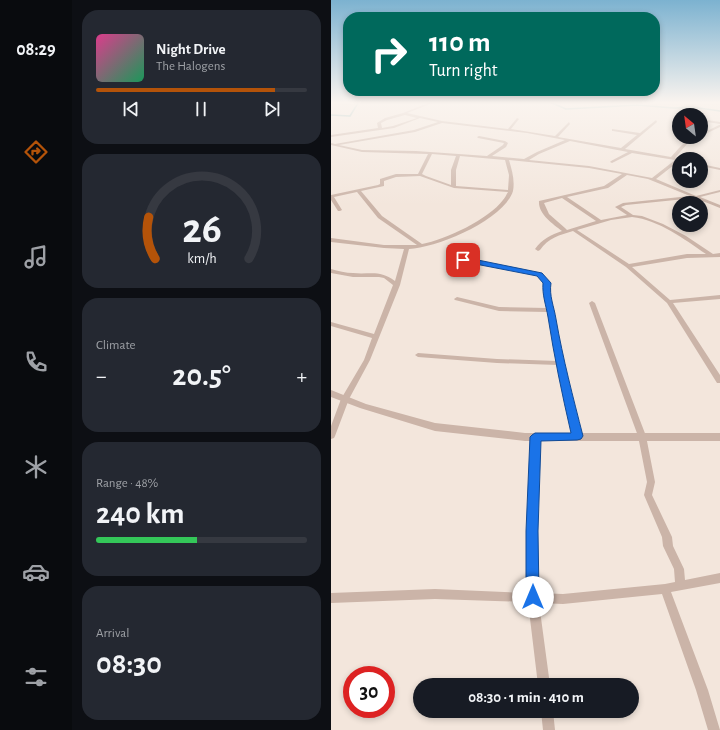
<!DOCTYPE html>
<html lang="en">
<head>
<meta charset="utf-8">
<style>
	:root { --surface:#171b24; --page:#242831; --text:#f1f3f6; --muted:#9ea1a6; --line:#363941; --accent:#b45309 }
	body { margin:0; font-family:"Alegreya Sans",sans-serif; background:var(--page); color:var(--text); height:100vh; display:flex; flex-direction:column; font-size:15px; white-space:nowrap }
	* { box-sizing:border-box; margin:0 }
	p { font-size:13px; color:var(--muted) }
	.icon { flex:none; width:22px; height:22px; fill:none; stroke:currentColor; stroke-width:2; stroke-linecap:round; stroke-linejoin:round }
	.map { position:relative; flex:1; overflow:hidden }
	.details { display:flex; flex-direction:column; gap:10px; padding:10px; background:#0d0f14; width:259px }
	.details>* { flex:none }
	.hud { position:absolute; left:12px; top:12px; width:317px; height:84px; border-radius:16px; box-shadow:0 2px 6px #0003; background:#00695c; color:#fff; overflow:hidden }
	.needle { width:26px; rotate:331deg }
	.fabs { position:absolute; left:341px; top:108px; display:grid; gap:8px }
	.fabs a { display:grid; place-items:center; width:36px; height:36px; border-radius:50%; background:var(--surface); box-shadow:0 2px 6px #0003; font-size:20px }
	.speed { position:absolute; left:12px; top:666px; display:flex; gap:8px; font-size:20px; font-weight:700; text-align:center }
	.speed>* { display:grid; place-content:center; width:52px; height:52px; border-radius:50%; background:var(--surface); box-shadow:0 2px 6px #0003; line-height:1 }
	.speed .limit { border:6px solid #d22; background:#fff; color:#111 }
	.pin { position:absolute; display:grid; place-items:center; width:34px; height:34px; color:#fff; margin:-17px; border-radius:8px; box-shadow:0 2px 6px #0006 }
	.me { position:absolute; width:44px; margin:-22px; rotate:0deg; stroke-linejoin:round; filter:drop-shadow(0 0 3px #0008) }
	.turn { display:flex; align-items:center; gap:14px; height:84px; padding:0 20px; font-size:18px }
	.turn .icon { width:52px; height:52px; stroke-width:2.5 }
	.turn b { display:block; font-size:28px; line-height:34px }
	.big { font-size:30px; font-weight:700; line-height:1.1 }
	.details .card { flex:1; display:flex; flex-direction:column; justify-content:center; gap:6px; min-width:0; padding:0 14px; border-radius:16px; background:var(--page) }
	.details .dial { align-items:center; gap:0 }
	.dial svg { height:104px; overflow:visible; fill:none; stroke:var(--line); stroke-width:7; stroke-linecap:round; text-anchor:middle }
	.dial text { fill:var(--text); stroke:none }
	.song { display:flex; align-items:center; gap:12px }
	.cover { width:48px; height:48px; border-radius:6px; background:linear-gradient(135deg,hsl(330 70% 55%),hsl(150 70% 35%)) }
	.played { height:4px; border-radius:2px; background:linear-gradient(90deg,var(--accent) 85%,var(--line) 85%) }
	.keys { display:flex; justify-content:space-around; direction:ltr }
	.heat { display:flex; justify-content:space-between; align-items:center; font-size:22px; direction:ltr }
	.charge { height:6px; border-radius:3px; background:linear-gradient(90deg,#34c759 48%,var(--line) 0) }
	.trip { position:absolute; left:82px; top:678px; width:226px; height:40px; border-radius:20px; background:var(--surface); box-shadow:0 2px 6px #0003; font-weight:700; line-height:40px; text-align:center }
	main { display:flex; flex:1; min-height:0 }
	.menu { display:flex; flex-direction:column; width:72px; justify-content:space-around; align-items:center; background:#090b0e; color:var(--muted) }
	.menu .icon { width:28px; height:28px }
	.menu .active { color:var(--accent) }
	.menu b { font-size:18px; color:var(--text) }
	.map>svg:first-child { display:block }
</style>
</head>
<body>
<main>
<nav class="menu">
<b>08:29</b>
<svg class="icon active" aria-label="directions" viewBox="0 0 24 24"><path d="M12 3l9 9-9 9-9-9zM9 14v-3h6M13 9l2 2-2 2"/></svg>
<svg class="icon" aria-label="music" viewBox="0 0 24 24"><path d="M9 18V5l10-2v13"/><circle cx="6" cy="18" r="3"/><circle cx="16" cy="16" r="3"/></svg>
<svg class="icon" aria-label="phone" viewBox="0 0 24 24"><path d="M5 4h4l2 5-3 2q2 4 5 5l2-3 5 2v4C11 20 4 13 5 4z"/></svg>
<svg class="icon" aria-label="climate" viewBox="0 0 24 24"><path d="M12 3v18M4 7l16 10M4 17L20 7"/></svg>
<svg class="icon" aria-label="car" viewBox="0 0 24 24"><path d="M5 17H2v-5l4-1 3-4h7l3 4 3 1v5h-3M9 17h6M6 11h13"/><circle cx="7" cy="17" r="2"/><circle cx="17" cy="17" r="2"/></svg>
<svg class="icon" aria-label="filters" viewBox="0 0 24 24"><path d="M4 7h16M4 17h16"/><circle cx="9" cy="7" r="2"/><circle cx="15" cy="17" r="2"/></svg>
</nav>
<section class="details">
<div class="card">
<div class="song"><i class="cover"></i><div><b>Night Drive</b><p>The Halogens</p></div></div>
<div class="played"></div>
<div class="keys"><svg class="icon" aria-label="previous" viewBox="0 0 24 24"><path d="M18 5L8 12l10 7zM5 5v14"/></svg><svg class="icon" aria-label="pause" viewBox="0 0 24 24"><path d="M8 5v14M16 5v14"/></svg><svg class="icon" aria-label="next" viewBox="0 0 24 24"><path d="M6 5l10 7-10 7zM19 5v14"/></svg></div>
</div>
<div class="card dial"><svg viewBox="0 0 100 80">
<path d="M14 69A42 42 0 1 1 86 69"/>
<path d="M14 69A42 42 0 0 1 9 37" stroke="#b45309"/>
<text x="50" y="56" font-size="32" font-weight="700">26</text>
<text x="50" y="72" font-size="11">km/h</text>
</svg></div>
<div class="card"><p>Climate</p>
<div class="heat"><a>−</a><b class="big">20.5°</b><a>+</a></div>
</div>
<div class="card"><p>Range · 48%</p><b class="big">240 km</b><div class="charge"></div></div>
<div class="card"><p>Arrival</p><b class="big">08:30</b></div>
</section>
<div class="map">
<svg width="389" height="730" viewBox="0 0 389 730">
	<rect width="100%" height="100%" fill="#f3e6dc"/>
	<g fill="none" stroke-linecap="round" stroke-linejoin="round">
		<path stroke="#7ab0ad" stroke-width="1.5" d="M221,103L235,109L306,105L343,108L361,107L389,111
			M0,115L19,116L27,103"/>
		<path fill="#cbb4a8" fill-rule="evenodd" d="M97,103H102L76,113L111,121L177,129L186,118L188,119L180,129L224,136L238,122L239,124L227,137L290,148L306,135L282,131H281V129L309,133L325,120L326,122L294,149L340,157C348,149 355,137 368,137L356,144L344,158L349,159L348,161L325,179L365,196L389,190V192L369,197L389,205V208L364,198L295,205L290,207L302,215L311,216L332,224L355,236L382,254L389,253V257L356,258L301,267L339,300L389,295V299L342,303L389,375V383H386L336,303L295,267L242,231C229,235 217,238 209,250L207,251L204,249C211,239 220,235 231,231C222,224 207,214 208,201L273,186L291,174L258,168L178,160C181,170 184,181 182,191C173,220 106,248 78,249L69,285L39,360L18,399L4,436L3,438L0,439V426L10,399L33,360L41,338L0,326V322L43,334L62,285L53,278L48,277H22L0,273V269C7,271 15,273 22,273C39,275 48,269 64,281L73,249L53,248L0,242V238L53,245H86L47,218L26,192L3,197L11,210L9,211H7L0,200V195L47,185L49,184V179L65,174H87L97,154L31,152L0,145V143L4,144L83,130L107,122L89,118L63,128L0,137V135L47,128L46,123L54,118L72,113ZM74,115L86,118L62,126L51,128L50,123L56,120ZM111,123L196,133L234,140L206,152L193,159L161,156L175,147L177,143L174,141L148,136L146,137L147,138L173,143L172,145L156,156L85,151L31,150L8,145L84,132ZM239,141L297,152L280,161L279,162L281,163L301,153L344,160L321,178L258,166L198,160L208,154ZM101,154L125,156L120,170V185L95,176L91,174ZM129,156L174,160L178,175L177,190L125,186V170ZM296,175L317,179L359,196L292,203L284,207L296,215L270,220L236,197L277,188ZM89,176L123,188L177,192C175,195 174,198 172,200C158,219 114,240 91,244L51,216L30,191L53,186V181L65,177ZM231,198L265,221L236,230L234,228L218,214L213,203ZM301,217C328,220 353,239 375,254H356L298,264L246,230L280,220Z
			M370,119L389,122V124L370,121Z
			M345,125H348V127H344Z
			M388,125H389V127L370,136V134Z
			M370,164L389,168V170L370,166Z
			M131,258L210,273L219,283L220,301L223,310L233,363L250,436L249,438H243L242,436L227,365L166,363L87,357L84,355L87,353L166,359L226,361L216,312L168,311L124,300L123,299L126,297L168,307L216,308L213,292V283L206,275L129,261L128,260Z
			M261,301L264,303L315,436L324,482L321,495L341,537L342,546L353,569L354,580L389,573V583L340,592L377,690L389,730H377L365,690L331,594L232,604L208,603L219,685H207L197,602L104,599L0,603V593L104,589L197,593L196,531L200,437L201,435H207L208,437L206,531L207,593L232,594L334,584L344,582L343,569L332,546L331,537L313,495L316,482L307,436L258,303Z
			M210,711H222L224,730H212Z"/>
		<path fill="#cbb4a8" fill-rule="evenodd" d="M0,390L35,404L104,423L194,433H389V441H194L104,431L29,408L0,397Z"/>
	</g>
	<linearGradient id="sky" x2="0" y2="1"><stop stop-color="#7cb2d0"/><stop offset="0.5" stop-color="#faf4ef"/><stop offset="1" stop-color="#faf4ef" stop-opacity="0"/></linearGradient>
	<rect width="389" height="205" fill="url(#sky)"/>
	<path fill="#1a73e8" stroke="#114b97" d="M132,257L211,273L220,283C218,296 223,306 225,319C232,359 242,397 252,436L250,439L246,440L210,441L207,531L208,597L206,602L202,604L197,602L195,597V531L199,437L201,435L204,433H240C231,394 223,356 217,317C215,305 211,295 212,283L206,276L129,261V258Z"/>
</svg>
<div class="fabs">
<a><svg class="needle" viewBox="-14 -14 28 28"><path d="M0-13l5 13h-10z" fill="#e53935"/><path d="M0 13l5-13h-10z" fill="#9ea1a6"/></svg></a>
<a><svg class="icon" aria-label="sound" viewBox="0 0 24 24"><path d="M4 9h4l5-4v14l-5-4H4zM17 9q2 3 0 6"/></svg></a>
<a><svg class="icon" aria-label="layers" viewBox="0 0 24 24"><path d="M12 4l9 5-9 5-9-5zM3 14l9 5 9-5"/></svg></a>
</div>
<div class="speed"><div class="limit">30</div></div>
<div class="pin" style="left:132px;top:260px;background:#d93025"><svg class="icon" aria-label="arrive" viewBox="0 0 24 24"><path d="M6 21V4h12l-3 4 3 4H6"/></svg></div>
<svg class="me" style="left:202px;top:597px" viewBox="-20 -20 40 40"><circle r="19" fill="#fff"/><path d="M0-13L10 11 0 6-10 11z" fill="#1a73e8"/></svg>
<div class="trip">08:30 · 1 min · 410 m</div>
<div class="hud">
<div class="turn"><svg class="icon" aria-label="right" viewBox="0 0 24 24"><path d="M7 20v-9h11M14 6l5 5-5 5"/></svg><div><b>110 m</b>Turn right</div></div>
</div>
</div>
</main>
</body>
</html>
